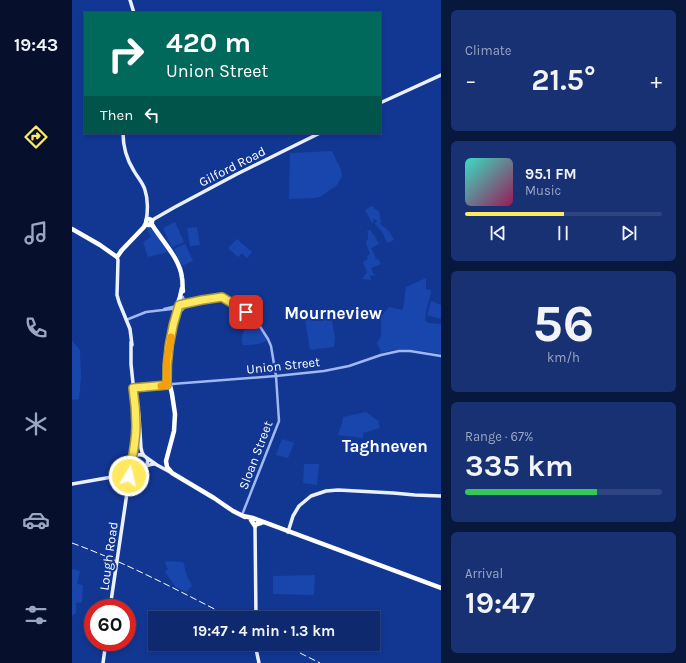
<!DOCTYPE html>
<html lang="en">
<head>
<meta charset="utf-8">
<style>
	:root { --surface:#0e296e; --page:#173173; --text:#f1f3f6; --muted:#9ba6c2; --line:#2e4581; --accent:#ffe961 }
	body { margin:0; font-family:Karla,sans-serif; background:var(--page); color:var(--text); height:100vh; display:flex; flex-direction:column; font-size:15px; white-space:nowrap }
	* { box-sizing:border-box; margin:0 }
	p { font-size:13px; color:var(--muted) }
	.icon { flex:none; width:22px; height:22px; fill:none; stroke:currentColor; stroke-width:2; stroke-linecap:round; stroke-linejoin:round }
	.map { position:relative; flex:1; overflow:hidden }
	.drawer { display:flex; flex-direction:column; gap:10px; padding:10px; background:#08173c; width:245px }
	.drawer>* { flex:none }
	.guide { position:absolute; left:12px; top:12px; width:297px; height:122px; border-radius:0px; box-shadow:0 2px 6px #0003,0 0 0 1px var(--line); background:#00695c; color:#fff; overflow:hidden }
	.speed { position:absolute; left:12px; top:599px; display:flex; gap:8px; font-size:20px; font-weight:700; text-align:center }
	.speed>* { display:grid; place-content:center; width:52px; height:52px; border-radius:50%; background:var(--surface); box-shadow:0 2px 6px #0003,0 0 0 1px var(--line); line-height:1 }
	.speed .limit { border:6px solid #d22; background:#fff; color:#111 }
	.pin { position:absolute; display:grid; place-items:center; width:34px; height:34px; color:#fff; margin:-17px; border-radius:8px; box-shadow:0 2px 6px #0006 }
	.me { position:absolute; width:44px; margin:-22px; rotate:9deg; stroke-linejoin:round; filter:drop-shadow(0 0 3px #0008) }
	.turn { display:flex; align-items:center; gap:14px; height:84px; padding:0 16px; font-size:18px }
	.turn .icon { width:52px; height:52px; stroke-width:2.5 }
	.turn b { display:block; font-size:28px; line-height:34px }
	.then { display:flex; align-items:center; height:38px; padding:0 16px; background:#0003; gap:8px; font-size:15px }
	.big { font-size:30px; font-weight:700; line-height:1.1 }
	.drawer .card { flex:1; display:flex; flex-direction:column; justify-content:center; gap:6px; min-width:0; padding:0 14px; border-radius:6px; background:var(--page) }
	.drawer .dial { align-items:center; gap:0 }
	.dial b { font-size:52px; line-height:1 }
	.song { display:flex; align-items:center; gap:12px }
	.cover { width:48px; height:48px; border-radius:6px; background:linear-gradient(135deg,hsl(170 70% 55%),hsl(330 70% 35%)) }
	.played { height:4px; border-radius:2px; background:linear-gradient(90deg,var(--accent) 50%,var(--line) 50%) }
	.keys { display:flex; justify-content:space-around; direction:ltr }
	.heat { display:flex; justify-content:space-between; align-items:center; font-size:22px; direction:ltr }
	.charge { height:6px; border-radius:3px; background:linear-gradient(90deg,#34c759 67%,var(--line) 0) }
	.trip { position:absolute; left:76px; top:611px; width:232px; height:40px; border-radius:0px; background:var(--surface); box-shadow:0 2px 6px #0003,0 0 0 1px var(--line); font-weight:700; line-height:40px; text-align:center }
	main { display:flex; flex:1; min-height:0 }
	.dock { display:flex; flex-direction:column; width:72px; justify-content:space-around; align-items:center; background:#06102c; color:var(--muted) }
	.dock .icon { width:28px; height:28px }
	.dock .current { color:var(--accent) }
	.dock b { font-size:18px; color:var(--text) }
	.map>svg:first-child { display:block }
</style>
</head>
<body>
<main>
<nav class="dock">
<b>19:43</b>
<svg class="icon current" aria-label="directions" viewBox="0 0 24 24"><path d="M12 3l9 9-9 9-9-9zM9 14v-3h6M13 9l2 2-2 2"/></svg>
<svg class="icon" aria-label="music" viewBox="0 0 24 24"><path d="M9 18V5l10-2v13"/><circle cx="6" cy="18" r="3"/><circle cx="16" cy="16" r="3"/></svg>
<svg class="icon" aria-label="phone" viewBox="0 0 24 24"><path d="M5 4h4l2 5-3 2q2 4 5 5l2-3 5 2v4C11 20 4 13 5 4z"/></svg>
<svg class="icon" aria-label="climate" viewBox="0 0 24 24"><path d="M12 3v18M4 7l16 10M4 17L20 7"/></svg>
<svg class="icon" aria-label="car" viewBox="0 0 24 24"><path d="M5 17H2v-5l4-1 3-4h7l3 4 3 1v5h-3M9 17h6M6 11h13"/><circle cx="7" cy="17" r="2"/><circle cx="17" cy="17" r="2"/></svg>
<svg class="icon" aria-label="filters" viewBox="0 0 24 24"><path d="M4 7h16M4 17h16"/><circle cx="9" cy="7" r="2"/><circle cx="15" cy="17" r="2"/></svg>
</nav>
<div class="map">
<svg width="369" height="663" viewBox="0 0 369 663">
	<rect width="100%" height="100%" fill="#123793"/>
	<path fill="#1946ad" d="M260,151L269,170L270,176L265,185L248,197L242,198L217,199L218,153Z
		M300,206L303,209L307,211L309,222L308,224L317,231L322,240L315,243L311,233L303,224V223L305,222L304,219L301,220L302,222L300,223L293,210Z
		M103,222L112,242L100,247L91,228Z
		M74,227C85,228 91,243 96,252L76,257L71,242L79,237Z
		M125,227L128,245L118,246L115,228Z
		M298,229L301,235H302L307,244L299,248L304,258L302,260L306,259L309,264L299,268L301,273L304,275L298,276L299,280L290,279L295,272L291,262L296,259L295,256L298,254L294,243V241L296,240V234L295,231L298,230Z
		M165,239L180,252L175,258L170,253L166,257L156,248Z
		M113,244L121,261L110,266L102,249Z
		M354,278V289L359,290V292L354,312L353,321L357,323L369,324V354C349,351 329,346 309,353L306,345L305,344L309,335V317L317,307L331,310L334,287Z
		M359,301L369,305V319L355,315Z
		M249,312L252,317L259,316L263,337L262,347L238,350L232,313Z
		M180,320L186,325L196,340C188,345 180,345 171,345C167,335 174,327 180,320Z
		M0,341L8,350L9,377L7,399L0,400Z
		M294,412C298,414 301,419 306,420L308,428L291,433V438L266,435L270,423L271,417Z
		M210,439L222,443L216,458L204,455Z
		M232,464H247L245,485L231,483Z
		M94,561L111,562L112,564L114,574L120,586L114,592L104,587L93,572L96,569L93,564Z
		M0,569L8,571L5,584L11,585L10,602L4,603V613L0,616Z
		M243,575L242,595L201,594V576Z"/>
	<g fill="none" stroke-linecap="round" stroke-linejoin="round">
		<path stroke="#9fb8f3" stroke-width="2.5" d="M111,297L112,301L115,303
			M92,309L118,303
			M106,314L112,308
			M54,320L74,312L108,308L114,306L124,301L150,297L175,313L187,325L196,339L199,346L204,376L207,421L170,515
			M90,386L100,384L204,376L252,371L277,366L309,355L327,351H338L369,356
			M63,388L90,386"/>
		<path stroke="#ebf0ff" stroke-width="3.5" d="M58,0L62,13
			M308,103L369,75
			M51,133C51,146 55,160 62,171C66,178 71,183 73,190C76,199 76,212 74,221
			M79,222L82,219L103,207L165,174L248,133
			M45,257L46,260L45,295L47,302L58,329L60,345
			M63,385L67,416L69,448L70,452L72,456
			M60,457C68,452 80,456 74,466
			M75,458L85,465L98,472
			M0,484L57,474C65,471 73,465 82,464
			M183,525L184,618
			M216,532L221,516L227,506L239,496L254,491L266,490L321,493L343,495L369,496
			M38,608L63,439L64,412L59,364V342
			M183,644L187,663
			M31,663L34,642"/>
		<path stroke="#fff" stroke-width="4.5" d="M74 222a3 3 0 1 1 6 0a3 3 0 1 1-6 0Z
			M79,223C89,240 108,258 110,278C111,282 110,287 111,291
			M0,229L28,245L45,257L50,250
			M49,251L72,227L74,223
			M96,377L100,394L103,414L102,431L94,461L95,467L100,473L142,498L161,511L173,517
			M95,379V360L98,338L102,315L108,297L110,288
			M171,516L181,518L369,588
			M179,520L183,526L185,524L189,523"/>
		<path stroke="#fff" stroke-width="1" stroke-dasharray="7 3" stroke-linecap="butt" d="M0,543C55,563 107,591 160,618
			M210,644L248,663"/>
	</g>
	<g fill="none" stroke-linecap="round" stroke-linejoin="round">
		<defs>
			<path id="route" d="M57,476C60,459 64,443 64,426C64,413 63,401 61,388L95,385C94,357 98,332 107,305L130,300L150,297L174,312"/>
		</defs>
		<use href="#route" stroke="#a6973f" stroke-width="10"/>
		<use href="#route" stroke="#ffe961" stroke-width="7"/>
		<path stroke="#f59e0b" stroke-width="7" d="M89,386L95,385V360L99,337"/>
	</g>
	<g text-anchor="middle" stroke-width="4" stroke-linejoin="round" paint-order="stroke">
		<g font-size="13" fill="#fff" stroke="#123793">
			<text transform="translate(160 166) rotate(-27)" y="5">Gilford Road</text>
			<text transform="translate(211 365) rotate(-6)" y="5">Union Street</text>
			<text transform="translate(183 455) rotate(-69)" y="5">Sloan Street</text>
			<text transform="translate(36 556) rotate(-82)" y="5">Lough Road</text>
		</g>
		<g font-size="17" font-weight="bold" fill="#fff" stroke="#123793">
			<text x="261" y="319">Mourneview</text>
			<text x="313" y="452">Taghneven</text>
		</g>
	</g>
</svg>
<div class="speed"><div class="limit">60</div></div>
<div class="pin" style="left:174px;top:312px;background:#d93025"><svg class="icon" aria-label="arrive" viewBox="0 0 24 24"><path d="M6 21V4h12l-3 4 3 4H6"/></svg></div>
<svg class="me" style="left:57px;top:476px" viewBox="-20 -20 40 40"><circle r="17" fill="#ffe961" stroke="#fff" stroke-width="3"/><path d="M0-11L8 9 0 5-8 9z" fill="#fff"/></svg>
<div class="trip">19:47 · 4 min · 1.3 km</div>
<div class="guide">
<div class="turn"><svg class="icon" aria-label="right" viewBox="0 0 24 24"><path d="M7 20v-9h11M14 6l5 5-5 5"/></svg><div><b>420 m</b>Union Street</div></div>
<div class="then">Then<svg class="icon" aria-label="left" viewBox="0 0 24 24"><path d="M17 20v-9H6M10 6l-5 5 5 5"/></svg></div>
</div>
</div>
<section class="drawer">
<div class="card"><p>Climate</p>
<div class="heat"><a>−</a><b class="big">21.5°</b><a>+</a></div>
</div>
<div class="card">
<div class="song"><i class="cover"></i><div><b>95.1 FM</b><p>Music</p></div></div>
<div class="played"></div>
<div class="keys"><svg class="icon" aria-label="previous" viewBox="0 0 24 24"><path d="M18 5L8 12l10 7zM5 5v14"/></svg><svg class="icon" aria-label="pause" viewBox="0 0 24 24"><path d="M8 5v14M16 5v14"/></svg><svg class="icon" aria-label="next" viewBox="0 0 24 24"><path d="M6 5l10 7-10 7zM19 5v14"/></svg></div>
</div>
<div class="card dial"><b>56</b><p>km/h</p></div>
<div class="card"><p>Range · 67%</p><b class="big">335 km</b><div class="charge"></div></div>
<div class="card"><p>Arrival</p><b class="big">19:47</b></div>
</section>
</main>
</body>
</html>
